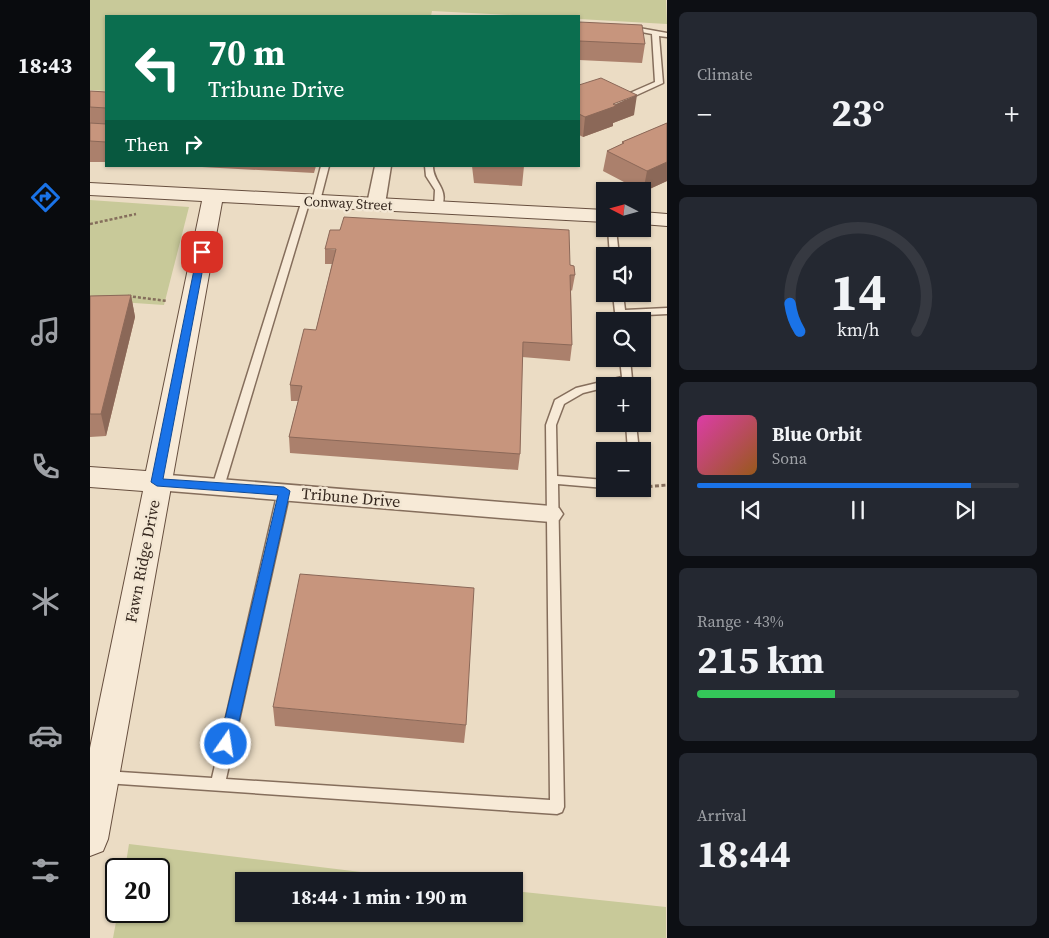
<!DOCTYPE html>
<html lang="en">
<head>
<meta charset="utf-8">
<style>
	:root { --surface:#171b24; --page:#242831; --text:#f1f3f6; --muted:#9ea1a6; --line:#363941; --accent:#1a73e8 }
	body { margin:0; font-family:"Source Serif 4",serif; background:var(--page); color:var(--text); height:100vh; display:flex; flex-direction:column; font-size:19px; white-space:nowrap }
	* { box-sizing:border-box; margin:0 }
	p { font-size:16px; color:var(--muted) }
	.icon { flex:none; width:28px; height:28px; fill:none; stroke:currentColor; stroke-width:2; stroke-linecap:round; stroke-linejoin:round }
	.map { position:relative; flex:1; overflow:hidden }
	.panel { display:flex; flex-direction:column; gap:12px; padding:12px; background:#0d0f14; width:382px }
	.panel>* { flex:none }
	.top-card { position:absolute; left:15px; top:15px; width:475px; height:152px; border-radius:0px; box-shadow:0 1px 4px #0004; background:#0b6e4f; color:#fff; overflow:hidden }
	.needle { width:32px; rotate:276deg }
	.fabs { position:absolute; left:506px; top:182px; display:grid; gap:10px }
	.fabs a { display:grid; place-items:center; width:55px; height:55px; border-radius:0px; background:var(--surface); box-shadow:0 1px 4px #0004; font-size:25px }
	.speed { position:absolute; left:15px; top:858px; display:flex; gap:10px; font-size:25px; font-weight:700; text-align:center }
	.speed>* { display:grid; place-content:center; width:65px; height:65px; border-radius:50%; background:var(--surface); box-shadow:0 1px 4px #0004; line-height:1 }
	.speed .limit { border:2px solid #111; border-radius:8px; background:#fff; color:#111 }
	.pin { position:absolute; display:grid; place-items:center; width:42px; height:42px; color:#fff; margin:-21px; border-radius:10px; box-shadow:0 2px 8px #0006 }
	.me { position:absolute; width:55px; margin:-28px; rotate:13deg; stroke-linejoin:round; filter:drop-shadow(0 0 4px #0008) }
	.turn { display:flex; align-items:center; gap:18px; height:105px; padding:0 20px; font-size:22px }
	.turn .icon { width:65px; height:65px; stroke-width:2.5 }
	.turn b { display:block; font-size:35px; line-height:42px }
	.then { display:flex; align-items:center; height:48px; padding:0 20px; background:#0003; gap:10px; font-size:19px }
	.big { font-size:38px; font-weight:700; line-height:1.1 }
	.panel .card { flex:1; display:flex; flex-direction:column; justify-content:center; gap:8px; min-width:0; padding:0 18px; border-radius:8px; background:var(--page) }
	.panel .dial { align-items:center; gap:0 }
	.dial svg { height:130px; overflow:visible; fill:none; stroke:var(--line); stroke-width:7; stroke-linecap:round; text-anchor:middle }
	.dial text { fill:var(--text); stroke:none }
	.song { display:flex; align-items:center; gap:15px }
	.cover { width:60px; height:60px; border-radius:8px; background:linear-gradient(135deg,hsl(320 70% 55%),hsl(30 70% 35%)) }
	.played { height:5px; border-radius:2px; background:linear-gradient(90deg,var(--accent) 85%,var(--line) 85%) }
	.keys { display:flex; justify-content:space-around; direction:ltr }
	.heat { display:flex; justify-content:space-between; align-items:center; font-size:28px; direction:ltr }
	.charge { height:8px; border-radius:4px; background:linear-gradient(90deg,#34c759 43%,var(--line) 0) }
	.trip { position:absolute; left:145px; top:872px; width:288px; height:50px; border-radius:0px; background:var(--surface); box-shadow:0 1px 4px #0004; font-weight:700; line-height:50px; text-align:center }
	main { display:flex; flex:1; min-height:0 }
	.menu { display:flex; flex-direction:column; width:90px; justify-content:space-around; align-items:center; background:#090b0e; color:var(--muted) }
	.menu .icon { width:35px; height:35px }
	.menu .selected { color:var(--accent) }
	.menu b { font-size:22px; color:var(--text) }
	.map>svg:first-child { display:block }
</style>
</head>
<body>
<main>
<nav class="menu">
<b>18:43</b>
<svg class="icon selected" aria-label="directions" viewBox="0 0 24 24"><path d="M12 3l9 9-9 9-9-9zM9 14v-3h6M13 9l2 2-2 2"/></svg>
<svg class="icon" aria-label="music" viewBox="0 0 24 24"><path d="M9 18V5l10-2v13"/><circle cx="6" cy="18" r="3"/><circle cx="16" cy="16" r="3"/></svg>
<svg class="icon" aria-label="phone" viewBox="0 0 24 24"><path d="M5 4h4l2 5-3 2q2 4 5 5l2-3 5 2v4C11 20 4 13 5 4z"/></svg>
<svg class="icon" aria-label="climate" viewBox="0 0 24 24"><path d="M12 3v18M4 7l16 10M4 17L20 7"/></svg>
<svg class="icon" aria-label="car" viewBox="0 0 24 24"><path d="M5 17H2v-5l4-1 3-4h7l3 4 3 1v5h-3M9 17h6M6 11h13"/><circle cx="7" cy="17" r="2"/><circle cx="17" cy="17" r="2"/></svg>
<svg class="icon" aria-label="filters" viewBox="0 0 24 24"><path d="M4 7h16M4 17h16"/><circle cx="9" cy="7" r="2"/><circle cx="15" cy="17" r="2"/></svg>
</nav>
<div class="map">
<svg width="577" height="938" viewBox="0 0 577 938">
	<rect width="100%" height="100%" fill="#ebdcc4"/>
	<path fill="#c8c999" d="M0,0H576L577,24L489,19V16H442L342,11L341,16H16V91L0,90Z
		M0,200L99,207L74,305L0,300Z
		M39,844L345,881H154V914H424V891L576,907V938H23L28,911H69V869H35Z"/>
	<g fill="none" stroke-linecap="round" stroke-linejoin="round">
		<defs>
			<path id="lane" d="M538,26L577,33V37L569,36L573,83L536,100L532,98L533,96L565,82L562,34L536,29V27Z
				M231,166H239L230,201L226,204L222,201Z
				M335,166H343C343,184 360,187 351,210H345L344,208L345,190L336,176Z
				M216,197L220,200L134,487L132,490H124L122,487L212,200Z
				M518,229H526L529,256H520Z
				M523,294H533L535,310L577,308V314L535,316L536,321H526Z
				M530,359H540L542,379L541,381L493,393L474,404L466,425L467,476L515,480V488L468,484L474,807L472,812L467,814L15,783L10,782L8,777L10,772L15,771L122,778L188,491L194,487L200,491L136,779L460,800L456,425L465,400L486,388L532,377Z
				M536,424H546L549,451H538Z"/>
			<path id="street" d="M285,166H301L295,204L292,208H280L277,204Z
				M67,474L461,506L469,508L473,514L469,520L461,522L67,490L59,488L56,482L59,476Z"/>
			<path id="secondary" d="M0,183L515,210V222L132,202L18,839L13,851L0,856V748L53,491L0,487V467L56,471L112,201L0,195Z
				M552,212L577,214V226L552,224Z"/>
		</defs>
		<use href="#lane" stroke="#856e5c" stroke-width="3"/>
		<use href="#street" stroke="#856e5c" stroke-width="3"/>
		<use href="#secondary" stroke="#674f3f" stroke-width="2"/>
		<path stroke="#856e5c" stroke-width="2.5" stroke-dasharray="3 2" stroke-linecap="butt" d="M0,224L46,214
			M38,296L77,301"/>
		<path stroke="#856e5c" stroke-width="3" stroke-dasharray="4 2.5" stroke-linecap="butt" d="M552,487L577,485"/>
		<use href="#lane" fill="#f7ead7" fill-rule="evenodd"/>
		<use href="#street" fill="#f7ead7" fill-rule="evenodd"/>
		<use href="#secondary" fill="#f7ead7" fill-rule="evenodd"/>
	</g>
	<path fill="#ab806c" d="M489,22L555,44L552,63L489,60Z
		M489,85L544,115L523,123V126L493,137L489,135Z
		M0,91L16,92V162H0Z
		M577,123V181L553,192L513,171L517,151L532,144V142Z
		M94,166H226L224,173Z
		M382,166H434L432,186L384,183Z
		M235,249L480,265L485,275L482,291L481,290L482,345L480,361L432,357L430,454L428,470L200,453L199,437L208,401H201L200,385L226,330L242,264H235Z
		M41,295L45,317L16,436L0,437V296Z
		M183,707L376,725L374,743L185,726Z"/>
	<path fill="#8b6858" d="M547,95L544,115L523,123V126L493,137L495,117Z
		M577,162V181L553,192L557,171Z
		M41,295L45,317L16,436L11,414Z"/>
	<path fill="#c7957d" stroke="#8b6858" d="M489,22L552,25L555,44L489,41Z
		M511,78L547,95L523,104L526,106L495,117L489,114V85Z
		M0,91L16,92V108L0,107Z
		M0,123L16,124V142L0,141Z
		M577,123V162L557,171L517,151L534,143L532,142Z
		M254,217L479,230L480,265L484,266L485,275H480L482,345L433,342L430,454L199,437L212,386L200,385L214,329L226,330L246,249H235L240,230H250Z
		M41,295L11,414H0V296Z
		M210,574L384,588L376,725L183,707Z"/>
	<path fill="#1a73e8" stroke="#114b97" d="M108,250H115L116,252L73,479L194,487L200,491L144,744L142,749L136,751L131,749L129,744L188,495L67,486L61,482Z"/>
	<g text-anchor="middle" stroke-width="5" stroke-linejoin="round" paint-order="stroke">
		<g font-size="14" fill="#36281f" stroke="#f3e7d4">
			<text transform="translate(258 203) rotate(3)" y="5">Conway Street</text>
		</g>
		<g font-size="16" fill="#36281f" stroke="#f3e7d4">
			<text transform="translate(261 497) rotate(5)" y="6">Tribune Drive</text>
			<text transform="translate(52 561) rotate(-79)" y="6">Fawn Ridge Drive</text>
		</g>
	</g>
</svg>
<div class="fabs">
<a><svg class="needle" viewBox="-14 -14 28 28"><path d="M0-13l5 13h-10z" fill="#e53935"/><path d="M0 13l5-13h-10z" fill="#9ea1a6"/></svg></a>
<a><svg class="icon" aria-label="sound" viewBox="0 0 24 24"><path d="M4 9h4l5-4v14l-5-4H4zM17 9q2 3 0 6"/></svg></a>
<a><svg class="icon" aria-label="search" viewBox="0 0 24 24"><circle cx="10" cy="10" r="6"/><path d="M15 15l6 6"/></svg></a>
<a>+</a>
<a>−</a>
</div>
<div class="speed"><div class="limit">20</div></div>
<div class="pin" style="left:112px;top:252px;background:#d93025"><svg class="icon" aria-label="arrive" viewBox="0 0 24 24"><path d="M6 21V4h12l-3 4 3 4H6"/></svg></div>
<svg class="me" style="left:136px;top:744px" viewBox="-20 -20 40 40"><circle r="17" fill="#1a73e8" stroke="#fff" stroke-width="3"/><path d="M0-11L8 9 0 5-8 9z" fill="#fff"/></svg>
<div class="trip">18:44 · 1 min · 190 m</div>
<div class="top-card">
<div class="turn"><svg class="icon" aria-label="left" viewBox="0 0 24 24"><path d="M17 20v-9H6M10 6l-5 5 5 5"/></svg><div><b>70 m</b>Tribune Drive</div></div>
<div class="then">Then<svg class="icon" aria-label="right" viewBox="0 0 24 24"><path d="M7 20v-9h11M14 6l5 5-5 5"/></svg></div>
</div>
</div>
<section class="panel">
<div class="card"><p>Climate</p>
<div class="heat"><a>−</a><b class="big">23°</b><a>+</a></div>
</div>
<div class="card dial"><svg viewBox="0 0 100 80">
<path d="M14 69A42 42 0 1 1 86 69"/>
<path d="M14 69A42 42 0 0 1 8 52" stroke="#1a73e8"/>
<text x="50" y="56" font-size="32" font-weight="700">14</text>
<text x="50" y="72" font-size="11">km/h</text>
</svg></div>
<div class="card">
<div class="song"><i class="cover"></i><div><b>Blue Orbit</b><p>Sona</p></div></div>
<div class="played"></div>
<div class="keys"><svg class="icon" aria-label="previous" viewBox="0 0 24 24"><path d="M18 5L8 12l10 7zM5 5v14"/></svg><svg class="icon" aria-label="pause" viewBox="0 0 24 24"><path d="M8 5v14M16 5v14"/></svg><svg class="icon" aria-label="next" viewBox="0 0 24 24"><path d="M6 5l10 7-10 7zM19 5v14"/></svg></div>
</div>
<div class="card"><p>Range · 43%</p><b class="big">215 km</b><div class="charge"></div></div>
<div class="card"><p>Arrival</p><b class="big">18:44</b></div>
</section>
</main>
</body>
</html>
